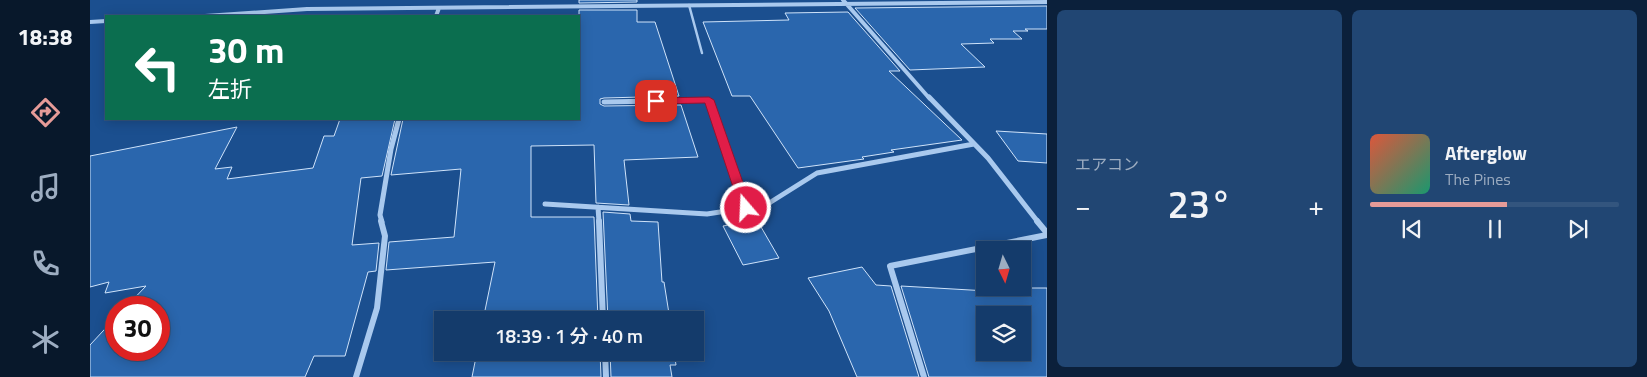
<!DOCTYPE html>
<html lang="ja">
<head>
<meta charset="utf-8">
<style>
	:root { --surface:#143b6b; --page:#214673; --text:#f1f3f6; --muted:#9dadc1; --line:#33557e; --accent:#e69b98 }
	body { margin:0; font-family:"Titillium Web","Noto Sans JP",sans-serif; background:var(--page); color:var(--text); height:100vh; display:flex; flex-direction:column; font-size:19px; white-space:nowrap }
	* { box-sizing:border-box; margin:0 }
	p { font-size:16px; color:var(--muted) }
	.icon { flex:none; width:28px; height:28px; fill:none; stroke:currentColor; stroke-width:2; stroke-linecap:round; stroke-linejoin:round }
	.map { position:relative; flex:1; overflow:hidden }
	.panel { display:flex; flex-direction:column; gap:10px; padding:10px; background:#0b203b; width:600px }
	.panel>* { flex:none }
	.hud { position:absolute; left:15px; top:15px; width:475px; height:105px; border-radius:0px; box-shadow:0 2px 12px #0003,0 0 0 1px var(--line); background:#0b6e4f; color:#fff; overflow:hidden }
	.needle { width:32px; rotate:175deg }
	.buttons { position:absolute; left:886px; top:241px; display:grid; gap:10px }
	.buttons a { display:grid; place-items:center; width:55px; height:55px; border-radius:0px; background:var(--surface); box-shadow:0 2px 12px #0003,0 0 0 1px var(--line); font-size:25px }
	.speed { position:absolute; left:15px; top:296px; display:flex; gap:10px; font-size:25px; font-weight:700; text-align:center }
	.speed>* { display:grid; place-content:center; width:65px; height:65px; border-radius:50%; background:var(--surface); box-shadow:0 2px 12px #0003,0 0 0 1px var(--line); line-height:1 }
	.speed .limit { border:8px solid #d22; background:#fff; color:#111 }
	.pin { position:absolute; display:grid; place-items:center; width:42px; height:42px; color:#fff; margin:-21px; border-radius:10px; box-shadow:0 2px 8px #0006 }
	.me { position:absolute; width:55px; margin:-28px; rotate:341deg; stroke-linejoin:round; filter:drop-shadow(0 0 4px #0008) }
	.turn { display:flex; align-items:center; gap:18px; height:105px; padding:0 20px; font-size:22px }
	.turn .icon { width:65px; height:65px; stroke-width:2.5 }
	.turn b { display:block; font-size:35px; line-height:42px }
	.big { font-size:38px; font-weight:600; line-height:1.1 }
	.panel .widget { flex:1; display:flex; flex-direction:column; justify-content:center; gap:8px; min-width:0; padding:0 18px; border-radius:8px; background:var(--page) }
	.song { display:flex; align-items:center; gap:15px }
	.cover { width:60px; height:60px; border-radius:8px; background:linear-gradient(135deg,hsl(10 70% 55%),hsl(160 70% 35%)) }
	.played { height:5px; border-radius:2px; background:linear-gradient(90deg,var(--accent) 55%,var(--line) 55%) }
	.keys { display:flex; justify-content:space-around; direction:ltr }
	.heat { display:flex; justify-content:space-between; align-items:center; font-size:28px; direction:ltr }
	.panel .tiles { flex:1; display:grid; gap:10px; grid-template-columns:repeat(2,1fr) }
	.trip { position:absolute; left:344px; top:311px; width:270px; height:50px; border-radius:0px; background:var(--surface); box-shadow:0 2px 12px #0003,0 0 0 1px var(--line); font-weight:600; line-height:50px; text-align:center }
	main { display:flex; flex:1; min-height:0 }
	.tab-bar { display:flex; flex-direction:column; width:90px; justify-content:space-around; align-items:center; background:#08182b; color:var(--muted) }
	.tab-bar .icon { width:35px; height:35px }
	.tab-bar .selected { color:var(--accent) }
	.tab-bar b { font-size:22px; color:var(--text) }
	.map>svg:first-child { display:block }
</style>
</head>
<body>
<main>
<nav class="tab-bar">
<b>18:38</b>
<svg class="icon selected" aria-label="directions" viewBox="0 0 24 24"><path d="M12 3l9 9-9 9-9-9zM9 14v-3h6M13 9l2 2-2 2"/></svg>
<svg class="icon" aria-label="music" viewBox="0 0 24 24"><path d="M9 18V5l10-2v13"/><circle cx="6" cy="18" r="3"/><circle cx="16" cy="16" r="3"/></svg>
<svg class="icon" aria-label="phone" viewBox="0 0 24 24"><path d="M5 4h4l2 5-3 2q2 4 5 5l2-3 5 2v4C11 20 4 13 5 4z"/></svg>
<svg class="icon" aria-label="climate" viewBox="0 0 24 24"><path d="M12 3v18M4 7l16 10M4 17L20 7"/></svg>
</nav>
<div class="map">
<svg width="957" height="377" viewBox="0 0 957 377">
	<rect width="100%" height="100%" fill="#1b4f8f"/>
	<path fill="#2a66ad" stroke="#cfe3fa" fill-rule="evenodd" d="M489,0H547V2L489,3Z
		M957,6V29H935L938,31H923L932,39H900L904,43L871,44L895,67L820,70L765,8Z
		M489,10H547V22H565L589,96L514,98L510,99V104L514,106L591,105L608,157L534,160L539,205L506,203L504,145L441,146V217H504L508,320H393L405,262L296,270L299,242L364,237L371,169L301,175L313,119H489Z
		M758,12L810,71H799L872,140L801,150L804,152L772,157L774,159L708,168L660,96H642L613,22L699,20L695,13Z
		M250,119H305L292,176L271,178L262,245L289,243L286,271L278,272L255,356H224L215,377H0V345L26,317V350H69V308H35L56,286L15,293L19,282L0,287V156L147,127L125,169L142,167L137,179L223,168L234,136H244Z
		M906,131L957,134V163L928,161Z
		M513,212L540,214L541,221L568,222L572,282H574L580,320H518Z
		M667,220L689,258L653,265L633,226Z
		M772,267L786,285L801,286L829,377H767L739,311L718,278Z
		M811,286L915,292L912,288H957V377H839ZM895,315H932V352H895Z
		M387,352H510L511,377H382Z
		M520,352H584L586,365H580L582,377H521Z"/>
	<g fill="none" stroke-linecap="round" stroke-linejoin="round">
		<path stroke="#a9c9ee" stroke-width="2.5" d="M599,5L612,53"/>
		<path stroke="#a9c9ee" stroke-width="4" d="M753,0L840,99
			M115,16L217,9L957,2
			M346,16L349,8
			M0,22L16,21"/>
		<path stroke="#a9c9ee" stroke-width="5" d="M839,97L898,158L948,222
			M514,102L619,100L656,208
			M455,204L617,214L676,205L727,173L884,144
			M508,207L509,222
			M292,222L290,215L301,149L309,119"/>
		<path stroke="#a9c9ee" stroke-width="6" d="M509,221L513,320
			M947,221L957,233
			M515,352L516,377
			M266,377L287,308L295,236L291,221
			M834,377L800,266L957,235"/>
	</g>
	<path fill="#e11d48" stroke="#92132f" d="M619,97L624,100L662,208L661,211H652L650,208L615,103L566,104L562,101L566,98Z"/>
</svg>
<div class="buttons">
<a><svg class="needle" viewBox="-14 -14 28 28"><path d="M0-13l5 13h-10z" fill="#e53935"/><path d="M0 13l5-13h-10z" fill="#9dadc1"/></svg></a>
<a><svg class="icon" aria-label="layers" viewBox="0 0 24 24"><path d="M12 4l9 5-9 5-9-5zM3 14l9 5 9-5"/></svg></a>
</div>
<div class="speed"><div class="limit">30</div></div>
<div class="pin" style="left:566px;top:101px;background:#d93025"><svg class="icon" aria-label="arrive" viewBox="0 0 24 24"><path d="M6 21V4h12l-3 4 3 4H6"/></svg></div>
<svg class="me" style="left:656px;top:208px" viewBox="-20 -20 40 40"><circle r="17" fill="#e11d48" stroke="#fff" stroke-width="3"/><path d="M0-11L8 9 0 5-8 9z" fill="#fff"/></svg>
<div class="trip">18:39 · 1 分 · 40 m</div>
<div class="hud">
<div class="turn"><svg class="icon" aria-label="left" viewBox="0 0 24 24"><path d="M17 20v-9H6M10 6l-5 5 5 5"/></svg><div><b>30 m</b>左折</div></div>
</div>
</div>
<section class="panel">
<div class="tiles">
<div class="widget"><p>エアコン</p>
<div class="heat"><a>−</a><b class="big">23°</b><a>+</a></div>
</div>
<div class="widget">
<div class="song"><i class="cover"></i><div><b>Afterglow</b><p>The Pines</p></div></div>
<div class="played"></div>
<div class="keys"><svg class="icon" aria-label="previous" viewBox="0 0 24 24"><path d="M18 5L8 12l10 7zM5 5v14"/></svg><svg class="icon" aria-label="pause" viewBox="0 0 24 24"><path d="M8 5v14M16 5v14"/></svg><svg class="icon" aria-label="next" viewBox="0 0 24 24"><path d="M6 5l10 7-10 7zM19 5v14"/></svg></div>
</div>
</div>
</section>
</main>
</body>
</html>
